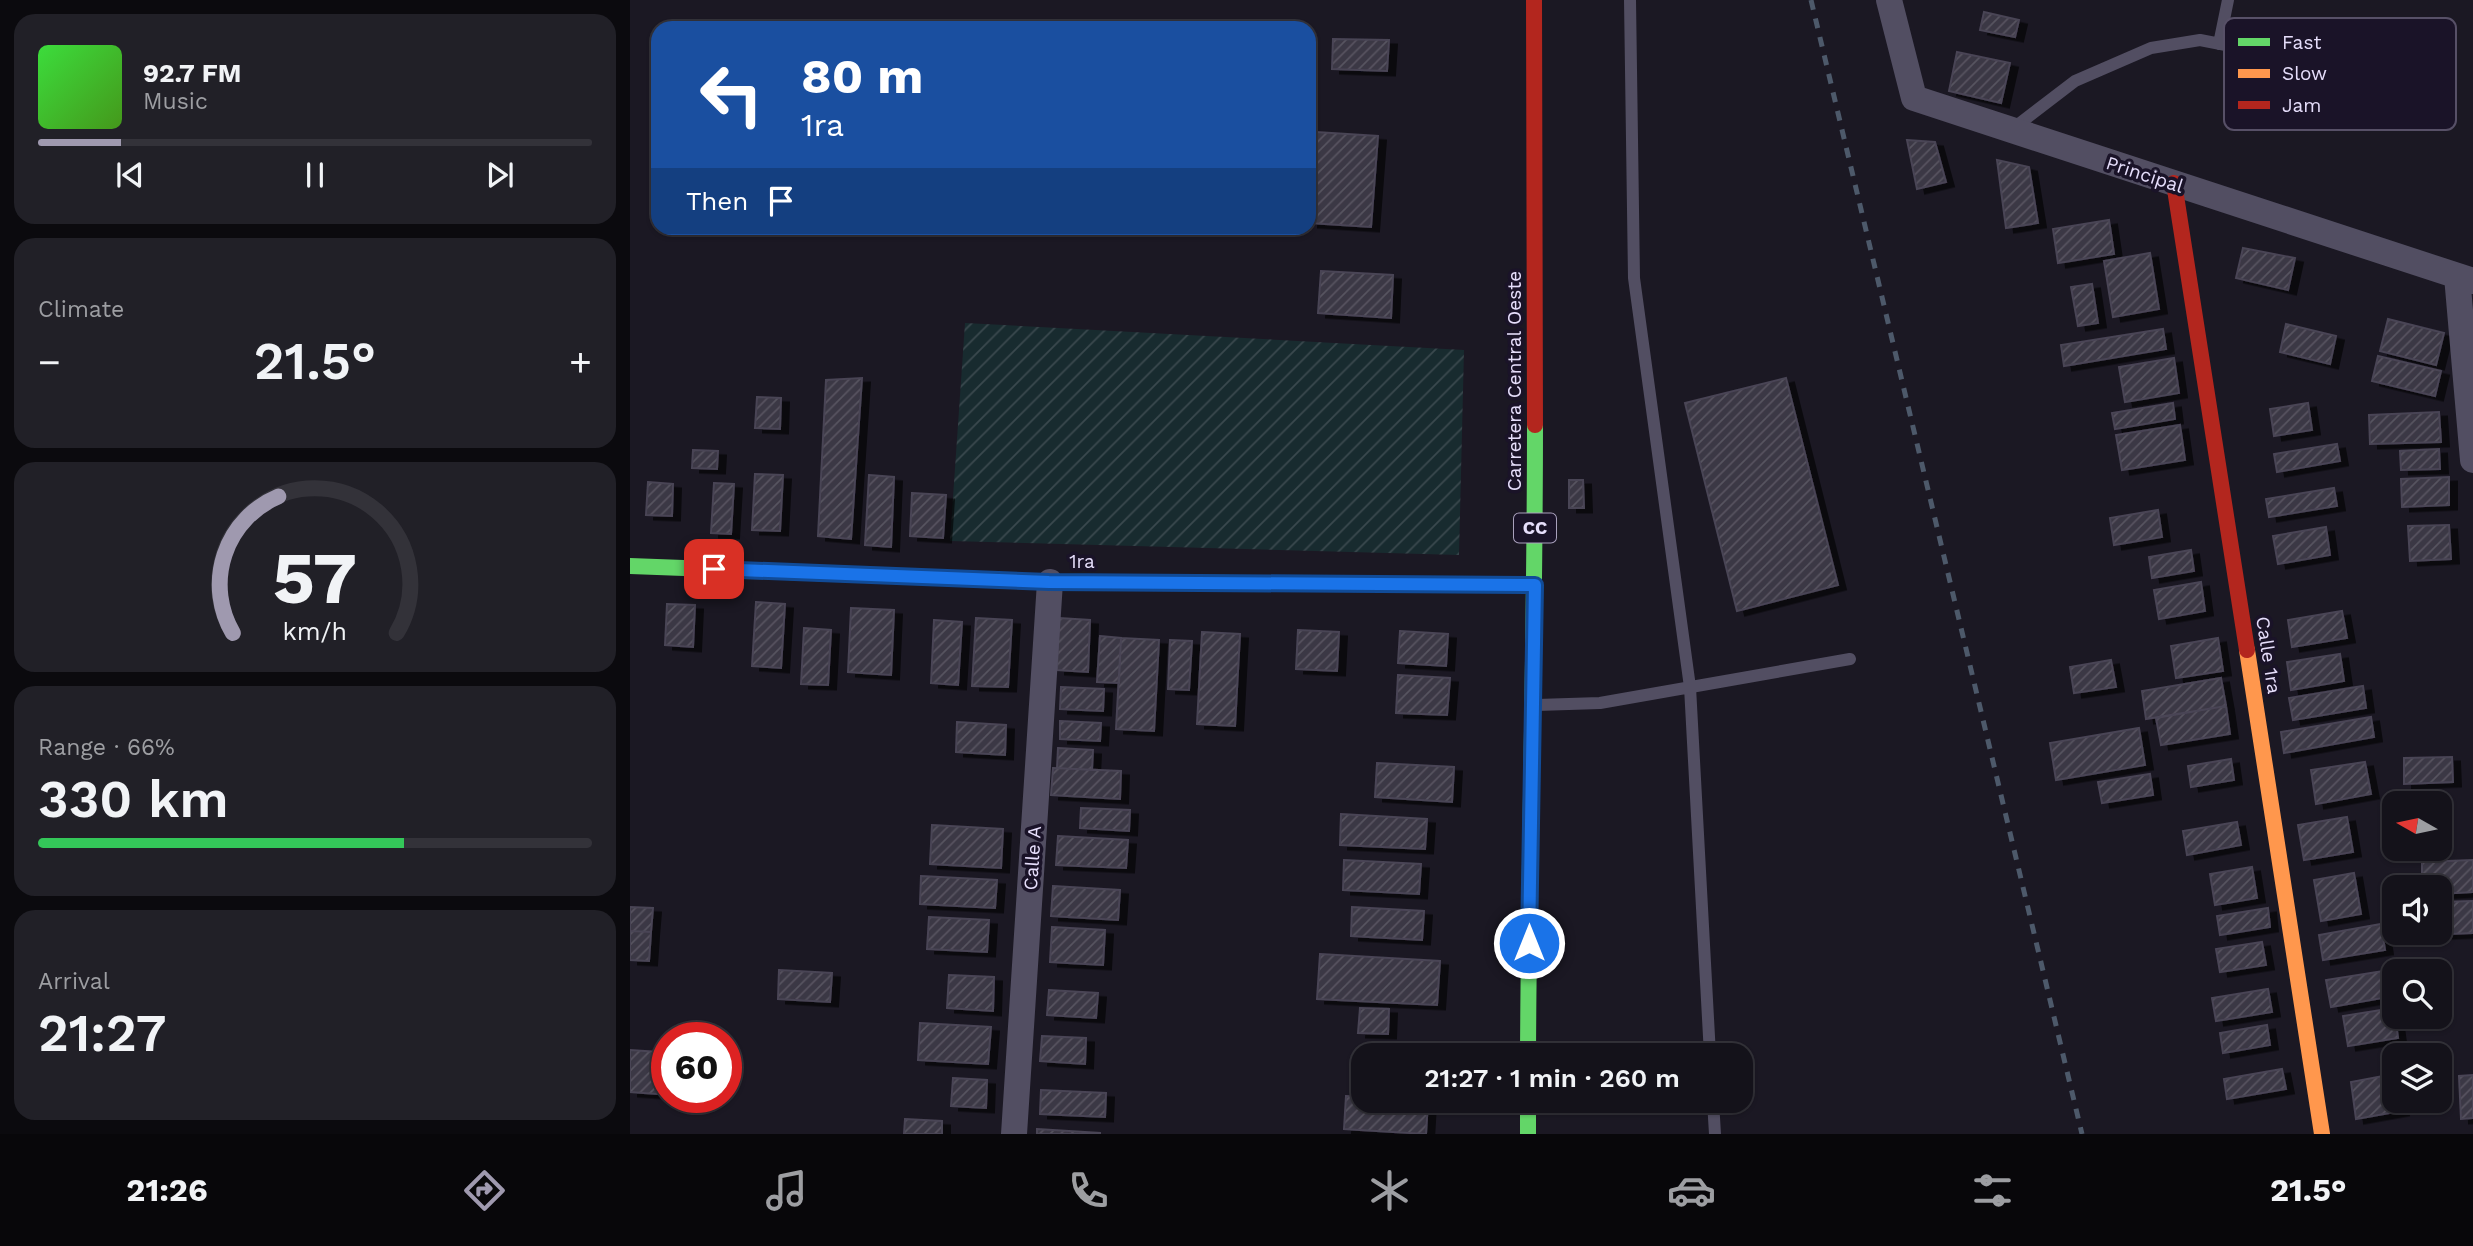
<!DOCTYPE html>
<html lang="en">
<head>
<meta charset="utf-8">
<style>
	:root { --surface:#14121a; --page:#212027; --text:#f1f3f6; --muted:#9d9ea2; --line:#333239; --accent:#9f99af }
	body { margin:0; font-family:"Work Sans",sans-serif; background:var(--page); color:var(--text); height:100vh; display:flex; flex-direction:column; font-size:26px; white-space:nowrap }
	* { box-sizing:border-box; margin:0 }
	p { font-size:23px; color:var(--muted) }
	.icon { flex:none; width:38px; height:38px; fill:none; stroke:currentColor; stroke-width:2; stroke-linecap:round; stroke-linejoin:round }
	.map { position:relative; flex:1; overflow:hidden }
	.sheet { display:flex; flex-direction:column; gap:14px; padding:14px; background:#0b0a0e; width:630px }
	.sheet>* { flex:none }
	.top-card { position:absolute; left:21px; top:21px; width:665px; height:214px; border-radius:21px; box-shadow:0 2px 5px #0004,0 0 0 2px var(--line); background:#1a4fa0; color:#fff; overflow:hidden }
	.needle { width:46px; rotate:279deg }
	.controls { position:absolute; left:1752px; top:791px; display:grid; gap:14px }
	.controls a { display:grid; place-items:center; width:70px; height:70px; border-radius:14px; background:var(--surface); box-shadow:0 2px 5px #0004,0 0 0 2px var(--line); font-size:35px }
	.speed { position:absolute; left:21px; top:1022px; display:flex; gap:14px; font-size:35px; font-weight:700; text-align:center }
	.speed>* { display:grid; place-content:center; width:91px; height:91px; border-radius:50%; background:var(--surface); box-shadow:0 2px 5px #0004,0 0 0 2px var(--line); line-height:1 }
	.speed .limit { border:10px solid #d22; background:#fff; color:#111 }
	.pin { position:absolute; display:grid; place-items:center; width:60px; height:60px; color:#fff; margin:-30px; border-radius:14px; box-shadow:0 4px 10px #0006 }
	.me { position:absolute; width:77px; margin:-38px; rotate:0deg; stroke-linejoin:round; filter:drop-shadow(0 0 5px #0008) }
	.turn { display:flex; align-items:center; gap:24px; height:147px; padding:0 35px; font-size:32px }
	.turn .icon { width:91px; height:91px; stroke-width:2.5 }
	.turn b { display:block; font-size:49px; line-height:60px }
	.then { display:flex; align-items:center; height:66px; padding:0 35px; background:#0003; gap:14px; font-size:26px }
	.big { font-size:52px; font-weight:600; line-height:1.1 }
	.sheet .card { flex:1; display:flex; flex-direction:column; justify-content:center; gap:10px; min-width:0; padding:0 24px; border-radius:21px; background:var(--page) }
	.sheet .dial { align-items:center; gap:0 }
	.dial svg { height:182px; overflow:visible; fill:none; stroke:var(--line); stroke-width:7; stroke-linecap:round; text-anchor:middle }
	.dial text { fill:var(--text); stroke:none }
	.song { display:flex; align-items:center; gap:21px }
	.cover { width:84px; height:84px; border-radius:10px; background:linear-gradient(135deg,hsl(120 70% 55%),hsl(100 70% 35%)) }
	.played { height:7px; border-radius:4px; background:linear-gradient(90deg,var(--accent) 15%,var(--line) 15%) }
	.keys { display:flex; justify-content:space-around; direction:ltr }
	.heat { display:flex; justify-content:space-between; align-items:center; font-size:38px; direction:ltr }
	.charge { height:10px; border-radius:5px; background:linear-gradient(90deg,#34c759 66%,var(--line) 0) }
	.trip { position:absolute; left:721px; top:1043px; width:402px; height:70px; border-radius:21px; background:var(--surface); box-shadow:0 2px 5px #0004,0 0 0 2px var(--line); font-weight:600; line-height:70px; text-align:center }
	.tabs { display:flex; height:112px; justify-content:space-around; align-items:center; background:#08070a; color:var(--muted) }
	.tabs .icon { width:49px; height:49px }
	.tabs .active { color:var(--accent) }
	.tabs b { font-size:32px; color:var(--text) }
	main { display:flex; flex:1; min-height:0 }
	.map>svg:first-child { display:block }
</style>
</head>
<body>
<main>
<section class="sheet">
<div class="card">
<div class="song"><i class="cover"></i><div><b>92.7 FM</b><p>Music</p></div></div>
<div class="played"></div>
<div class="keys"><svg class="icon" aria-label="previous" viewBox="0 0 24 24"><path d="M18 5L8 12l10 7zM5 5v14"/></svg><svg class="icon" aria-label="pause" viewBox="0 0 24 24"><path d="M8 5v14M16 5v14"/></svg><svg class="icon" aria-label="next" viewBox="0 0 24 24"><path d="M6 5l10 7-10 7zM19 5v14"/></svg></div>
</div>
<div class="card"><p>Climate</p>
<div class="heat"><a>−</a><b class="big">21.5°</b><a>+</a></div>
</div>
<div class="card dial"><svg viewBox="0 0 100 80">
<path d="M14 69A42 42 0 1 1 86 69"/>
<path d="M14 69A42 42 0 0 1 34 9" stroke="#9f99af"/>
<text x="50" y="56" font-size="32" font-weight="700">57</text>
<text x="50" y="72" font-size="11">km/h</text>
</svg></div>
<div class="card"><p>Range · 66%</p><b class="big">330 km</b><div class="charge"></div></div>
<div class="card"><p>Arrival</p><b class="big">21:27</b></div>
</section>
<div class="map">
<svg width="1843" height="1134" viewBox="0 0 1843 1134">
	<defs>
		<pattern id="garden-furrows" width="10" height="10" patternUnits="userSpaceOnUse" patternTransform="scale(1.75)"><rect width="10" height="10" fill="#182b2f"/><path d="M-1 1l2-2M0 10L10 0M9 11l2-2" fill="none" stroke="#3a494e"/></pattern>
		<pattern id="building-hatch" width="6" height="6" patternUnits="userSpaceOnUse" patternTransform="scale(1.75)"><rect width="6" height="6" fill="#3b3744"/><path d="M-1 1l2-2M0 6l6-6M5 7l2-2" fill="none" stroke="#575460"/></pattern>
		<filter id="shadow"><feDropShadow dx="8" dy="4.5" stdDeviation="0" flood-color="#0009"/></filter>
	</defs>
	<rect width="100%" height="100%" fill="#1b1823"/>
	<path fill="url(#garden-furrows)" d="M335,323L834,350L829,555L320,541Z"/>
	<path fill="url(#building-hatch)" stroke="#494455" stroke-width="2" filter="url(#shadow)" d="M1354,12L1389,20L1385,37L1350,30Z
		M703,39L759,40L757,71L702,69Z
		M1327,52L1380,63L1371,103L1319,91Z
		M686,132L748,136L741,227L680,223Z
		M1277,140L1305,142L1316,182L1287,189Z
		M1367,160L1399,167L1408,223L1376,228Z
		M1479,220L1484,254L1428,263L1423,229Z
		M1613,248L1665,258L1658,290L1606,278Z
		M1520,253L1529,309L1483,317L1474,261Z
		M691,271L763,275L761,318L688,313Z
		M1462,284L1468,323L1448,326L1441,287Z
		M1758,319L1814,333L1806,365L1750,351Z
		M1656,324L1706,336L1700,364L1650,352Z
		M1533,329L1536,349L1434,366L1431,345Z
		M1748,356L1811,371L1805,396L1742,381Z
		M1544,358L1549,393L1495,402L1489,367Z
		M232,378L221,539L188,536L196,380Z
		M1156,378L1208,585L1107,611L1055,403Z
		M127,397L151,398L150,429L125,428Z
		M1543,403L1545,419L1485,429L1482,413Z
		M1678,403L1682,430L1644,436L1640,409Z
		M1809,412L1811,442L1740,444L1739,415Z
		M1550,425L1555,460L1492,470L1486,435Z
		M1707,444L1710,461L1647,472L1644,454Z
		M1809,449L1810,469L1771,470L1770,451Z
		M63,450L88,451L87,469L62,468Z
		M125,474L153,475L150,531L122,530Z
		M239,475L264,477L261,547L235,545Z
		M1819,477V505L1772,507L1771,479Z
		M939,480H953L954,508H939Z
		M18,482L43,484L42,516L16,515Z
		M84,483L104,484L101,534L81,533Z
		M1704,488L1707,506L1639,517L1636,499Z
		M282,493L316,495L313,538L280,536Z
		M1528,510L1532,537L1484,545L1480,518Z
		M1819,525L1821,559L1780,561L1778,526Z
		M1696,527L1700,555L1648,564L1643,536Z
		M1561,550L1564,571L1522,578L1519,557Z
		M1571,582L1575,611L1529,619L1524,590Z
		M126,602L155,604L151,668L122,666Z
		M37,604L65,605L63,647L35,645Z
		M221,608L264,610L261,675L218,672Z
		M1712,611L1717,638L1662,647L1658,620Z
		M346,618L382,620L378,687L342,686Z
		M429,618L460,620L458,672L427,670Z
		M304,620L332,622L328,685L301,683Z
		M174,628L201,630L198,685L171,684Z
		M668,630L709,632L707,671L666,669Z
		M770,631L818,634L816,666L768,663Z
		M572,632L610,634L605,726L567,724Z
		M470,636L491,638L489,683L467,682Z
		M491,638L529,640L524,731L486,729Z
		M1588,638L1593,671L1546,678L1541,646Z
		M540,640L562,641L559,690L538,689Z
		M1710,654L1714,681L1661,690L1657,662Z
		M1481,660L1486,687L1444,693L1440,667Z
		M768,675L820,678L817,715L766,713Z
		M1591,678L1596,706L1516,719L1512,691Z
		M1733,686L1736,708L1663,720L1659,698Z
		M431,687L474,689L473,711L430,709Z
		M1596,706L1600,734L1531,745L1526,718Z
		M1741,717L1744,737L1654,753L1651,732Z
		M430,721L471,723L470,741L430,739Z
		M327,722L376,725L375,755L326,752Z
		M1509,728L1515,765L1426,780L1420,743Z
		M428,748L463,750L462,770L427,768Z
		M1822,757L1823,782L1774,784V758Z
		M1601,759L1604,780L1561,787L1558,766Z
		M1735,762L1741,794L1686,804L1681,770Z
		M747,763L824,767L822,802L745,797Z
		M423,768L491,771L490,799L421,795Z
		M1520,774L1523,795L1472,803L1468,782Z
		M451,808L500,810L499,831L450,828Z
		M711,814L797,819L795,849L710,845Z
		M1717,817L1723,852L1674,860L1668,825Z
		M1607,822L1611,845L1557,855L1553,831Z
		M302,825L373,829L371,868L300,864Z
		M428,836L498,840L496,868L426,865Z
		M714,860L791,864L789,894L713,890Z
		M1843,860V892L1810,894V887H1792V862Z
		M1622,867L1627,898L1585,905L1580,874Z
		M1724,873L1731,914L1691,921L1684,880Z
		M291,876L367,880L365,908L290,904Z
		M423,886L490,890L488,920L421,916Z
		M1843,901V933L1794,935V933H1810V902Z
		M0,907L23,908L21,932L0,931Z
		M722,907L794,911L792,940L721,936Z
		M1638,908L1640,927L1590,935L1587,916Z
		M299,917L359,920L357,952L297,949Z
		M1751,924L1755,950L1693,960L1689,935Z
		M422,927L475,930L473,965L420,962Z
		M0,931L21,932L19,961L0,960Z
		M1632,942L1636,965L1590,972L1586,949Z
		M690,954L810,961L807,1005L687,999Z
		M149,970L202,973L200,1002L148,999Z
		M1754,971L1758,997L1701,1007L1696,980Z
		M319,975L364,977L363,1011L317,1008Z
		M1638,989L1642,1012L1586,1021L1582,998Z
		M419,990L468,993L466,1018L417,1015Z
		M730,1008L759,1009L758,1034L728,1033Z
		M1764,1008L1768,1038L1718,1046L1713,1016Z
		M290,1023L361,1027L358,1064L288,1060Z
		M1637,1025L1640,1045L1593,1053L1590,1033Z
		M412,1036L456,1038L455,1064L410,1061Z
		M0,1050L29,1052L27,1094L0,1092Z
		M1652,1069L1656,1089L1597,1099L1594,1079Z
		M1764,1074V1101H1769L1771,1111L1726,1119L1721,1082Z
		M1843,1075V1118L1831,1119L1829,1076Z
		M323,1078L357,1080L356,1108L321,1106Z
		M411,1090L476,1093L475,1117L410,1114Z
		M716,1096L733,1097V1101H798L796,1134L714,1129Z
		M275,1119L312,1121V1134H274Z
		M407,1129L470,1133V1134H407Z"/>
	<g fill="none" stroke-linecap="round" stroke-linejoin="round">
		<path stroke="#524e62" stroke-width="12" d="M1000,0L1004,278L1060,687L1080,1055
			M1589,44L1598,0
			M1381,130L1445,81L1521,48L1570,40L1780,81
			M907,705L970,703L1220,659
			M1083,1101L1085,1134"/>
		<path stroke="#524e62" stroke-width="26" d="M1259,0L1284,98L1843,281
			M1827,276L1843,460
			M384,1134L420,582"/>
		<path stroke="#63d668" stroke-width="16" d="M0,566L420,582L604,583
			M898,1055C899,845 905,635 905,425
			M898,1101V1134"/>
		<path stroke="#ff974d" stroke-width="16" d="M604,583L905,585
			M1617,650L1692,1134"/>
		<path stroke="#b3261e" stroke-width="16" d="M904,0L905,425
			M1544,183L1617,650"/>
		<path stroke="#4d596a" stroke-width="5" stroke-dasharray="10 9" stroke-linecap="butt" d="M1181,0L1452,1134"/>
	</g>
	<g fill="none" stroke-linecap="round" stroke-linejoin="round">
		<defs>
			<path id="route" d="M84,569L419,582L905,585L899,943"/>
		</defs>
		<use href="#route" stroke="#114b97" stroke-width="18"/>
		<use href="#route" stroke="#1a73e8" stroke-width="12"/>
	</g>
	<g text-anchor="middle" stroke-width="7" stroke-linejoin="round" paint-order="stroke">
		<rect fill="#1a1328" stroke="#a9a1bc" stroke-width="2" x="884" y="513.5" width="42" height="29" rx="5"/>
		<g font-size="18" font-weight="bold" fill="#e6defb">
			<text x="905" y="534">CC</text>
		</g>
		<g font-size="19" fill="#e6defb" stroke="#1a1328">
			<text transform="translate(1515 174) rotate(18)" y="7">Principal</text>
			<text transform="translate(884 381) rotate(-90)" y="7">Carretera Central Oeste</text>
			<text x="452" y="568">1ra</text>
			<text transform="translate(1639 655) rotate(81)" y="7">Calle 1ra</text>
			<text transform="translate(402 858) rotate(-86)" y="7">Calle A</text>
		</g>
	</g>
	<rect x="1594" y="18" width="232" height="112" rx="10" fill="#1a1328" stroke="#575067" stroke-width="2"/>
	<rect x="1608" y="38" width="32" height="8" fill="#63d668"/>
	<rect x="1608" y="69" width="32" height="9" fill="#ff974d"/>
	<rect x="1608" y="101" width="32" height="8" fill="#b3261e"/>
	<g font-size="19" fill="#e6defb">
		<text x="1652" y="49">Fast</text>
		<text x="1652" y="80">Slow</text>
		<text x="1652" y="112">Jam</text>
	</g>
</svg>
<div class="controls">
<a><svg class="needle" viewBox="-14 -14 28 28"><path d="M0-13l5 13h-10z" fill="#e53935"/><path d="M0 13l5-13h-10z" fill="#9d9ea2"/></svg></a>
<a><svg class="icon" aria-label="sound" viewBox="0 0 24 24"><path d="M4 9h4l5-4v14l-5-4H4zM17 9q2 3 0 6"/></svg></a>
<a><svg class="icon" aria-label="search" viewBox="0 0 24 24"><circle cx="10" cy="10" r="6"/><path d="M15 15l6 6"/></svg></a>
<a><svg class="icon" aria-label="layers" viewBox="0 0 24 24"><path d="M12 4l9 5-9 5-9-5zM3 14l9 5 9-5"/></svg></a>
</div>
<div class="speed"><div class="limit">60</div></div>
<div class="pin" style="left:84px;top:569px;background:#d93025"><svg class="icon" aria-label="arrive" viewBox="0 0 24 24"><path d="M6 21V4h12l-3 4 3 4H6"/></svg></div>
<svg class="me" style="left:899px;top:943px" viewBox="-20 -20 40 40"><circle r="17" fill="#1a73e8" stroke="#fff" stroke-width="3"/><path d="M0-11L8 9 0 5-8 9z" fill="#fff"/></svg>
<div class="trip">21:27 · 1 min · 260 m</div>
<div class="top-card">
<div class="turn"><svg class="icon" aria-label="left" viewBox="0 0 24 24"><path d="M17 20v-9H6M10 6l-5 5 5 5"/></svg><div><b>80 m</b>1ra</div></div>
<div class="then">Then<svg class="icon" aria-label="arrive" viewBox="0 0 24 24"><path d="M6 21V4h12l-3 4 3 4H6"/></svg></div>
</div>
</div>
</main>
<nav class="tabs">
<b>21:26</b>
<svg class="icon active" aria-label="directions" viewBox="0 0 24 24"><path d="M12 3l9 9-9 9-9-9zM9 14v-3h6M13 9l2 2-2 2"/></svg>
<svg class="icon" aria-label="music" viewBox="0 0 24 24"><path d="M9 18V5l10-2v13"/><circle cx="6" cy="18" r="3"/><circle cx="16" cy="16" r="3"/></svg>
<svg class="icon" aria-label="phone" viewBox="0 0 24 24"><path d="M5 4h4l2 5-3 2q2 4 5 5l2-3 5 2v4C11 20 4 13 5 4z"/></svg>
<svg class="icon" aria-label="climate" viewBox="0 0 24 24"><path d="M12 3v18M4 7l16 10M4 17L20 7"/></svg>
<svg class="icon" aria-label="car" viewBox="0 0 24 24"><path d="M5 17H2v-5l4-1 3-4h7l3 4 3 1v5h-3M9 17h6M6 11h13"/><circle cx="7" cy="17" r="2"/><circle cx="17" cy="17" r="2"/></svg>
<svg class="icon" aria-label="filters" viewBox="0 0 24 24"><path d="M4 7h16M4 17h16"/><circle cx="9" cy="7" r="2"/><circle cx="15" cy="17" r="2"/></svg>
<b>21.5°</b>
</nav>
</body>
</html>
